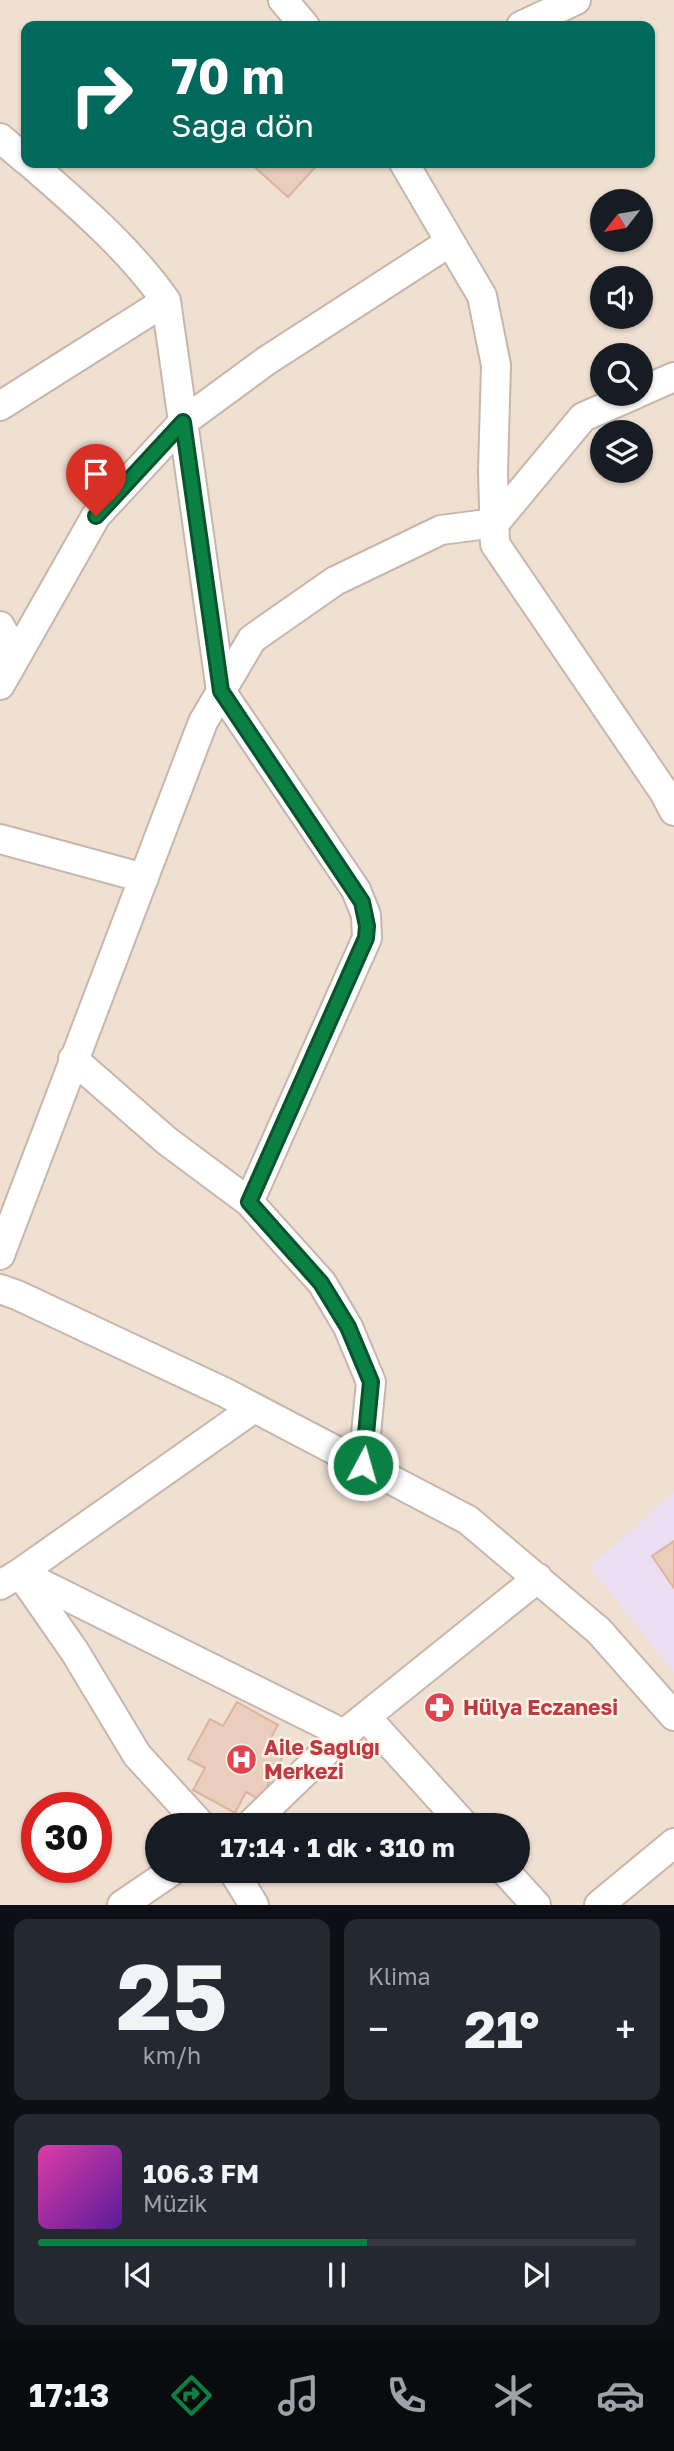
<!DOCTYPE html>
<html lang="tr">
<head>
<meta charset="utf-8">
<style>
	:root { --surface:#171b24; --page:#242831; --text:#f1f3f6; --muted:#9ea1a6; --line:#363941; --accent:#0b8043 }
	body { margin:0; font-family:"Golos Text",sans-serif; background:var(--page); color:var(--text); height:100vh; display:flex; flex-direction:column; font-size:26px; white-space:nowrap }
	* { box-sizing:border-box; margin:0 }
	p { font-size:23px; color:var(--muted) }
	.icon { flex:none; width:38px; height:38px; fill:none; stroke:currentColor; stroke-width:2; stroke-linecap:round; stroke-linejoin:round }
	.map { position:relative; height:1905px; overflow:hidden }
	.sheet { display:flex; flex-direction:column; gap:14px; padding:14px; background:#0d0f14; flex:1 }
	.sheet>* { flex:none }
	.guide { position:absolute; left:21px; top:21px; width:634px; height:147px; border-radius:14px; box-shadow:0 2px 5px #0004; background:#00695c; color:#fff; overflow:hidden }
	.needle { width:46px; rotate:239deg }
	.controls { position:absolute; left:590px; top:189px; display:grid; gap:14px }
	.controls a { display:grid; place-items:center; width:63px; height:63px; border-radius:50%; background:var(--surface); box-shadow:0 2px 5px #0004; font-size:35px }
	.speed { position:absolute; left:21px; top:1792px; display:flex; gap:14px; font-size:35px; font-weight:700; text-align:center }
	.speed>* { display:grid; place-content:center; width:91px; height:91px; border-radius:50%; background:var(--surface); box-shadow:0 2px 5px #0004; line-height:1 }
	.speed .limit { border:10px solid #d22; background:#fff; color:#111 }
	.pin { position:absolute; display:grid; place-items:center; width:60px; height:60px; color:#fff; margin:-72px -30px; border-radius:50% 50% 50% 0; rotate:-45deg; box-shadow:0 0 7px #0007 }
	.pin .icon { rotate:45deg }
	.me { position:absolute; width:77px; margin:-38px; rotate:6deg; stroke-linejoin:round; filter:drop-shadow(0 0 5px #0008) }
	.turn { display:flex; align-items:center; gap:24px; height:147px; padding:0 35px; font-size:32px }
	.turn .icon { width:91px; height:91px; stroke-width:2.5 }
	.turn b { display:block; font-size:49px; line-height:60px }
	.big { font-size:52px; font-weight:700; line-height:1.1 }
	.sheet .widget { flex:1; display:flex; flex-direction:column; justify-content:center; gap:10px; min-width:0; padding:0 24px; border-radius:14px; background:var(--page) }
	.sheet .dial { align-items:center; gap:0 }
	.dial b { font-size:91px; line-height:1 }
	.song { display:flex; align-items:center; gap:21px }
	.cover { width:84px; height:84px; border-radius:10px; background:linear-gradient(135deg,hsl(320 70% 55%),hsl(270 70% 35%)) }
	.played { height:7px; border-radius:4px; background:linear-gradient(90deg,var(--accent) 55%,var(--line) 55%) }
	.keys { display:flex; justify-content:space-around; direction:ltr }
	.heat { display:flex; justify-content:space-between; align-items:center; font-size:38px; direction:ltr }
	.sheet .tiles { flex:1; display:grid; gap:14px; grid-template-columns:1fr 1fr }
	.widget:last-child { grid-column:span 2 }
	.trip { position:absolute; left:145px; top:1813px; width:385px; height:70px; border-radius:35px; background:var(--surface); box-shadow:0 2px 5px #0004; font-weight:700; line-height:70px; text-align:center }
	.menu { display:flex; height:112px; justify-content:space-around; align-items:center; background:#090b0e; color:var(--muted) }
	.menu .icon { width:49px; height:49px }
	.menu .on { color:var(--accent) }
	.menu b { font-size:32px; color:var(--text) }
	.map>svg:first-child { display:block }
</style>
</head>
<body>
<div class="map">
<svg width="674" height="1905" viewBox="0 0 674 1905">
	<rect width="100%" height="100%" fill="#f8efe2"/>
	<path fill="#efe0d1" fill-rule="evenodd" d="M0,0H674V1905H0ZM26,26H649V163H26ZM602,201H640V240H602ZM602,278H640V317H602ZM602,355H640V394H602ZM602,432H640V471H602ZM37,1808H96V1867H37ZM158,1825H518V1871H158Z"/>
	<path fill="#ecdff4" d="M674,1492V1672L590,1567Z"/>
	<path fill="#eacdbd" stroke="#dbb49f" stroke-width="2" d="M250,163H319L288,197Z
		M674,1541V1588L652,1556Z
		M237,1702L278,1725L266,1747L283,1756L260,1800L246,1792L235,1813L193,1790L205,1768L188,1759L210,1719L223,1726Z"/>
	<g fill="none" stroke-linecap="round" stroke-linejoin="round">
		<defs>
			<path id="street" d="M283,0L305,26
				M521,26L576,0
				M0,138L26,160
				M30,163C78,205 129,248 166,301L221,691L356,890L366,915L367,938L249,1202
				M404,163L482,296L496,365L493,471L495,544L664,792L674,811
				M640,392L674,377
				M0,406L166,301
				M0,626L16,655
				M0,685L96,516L183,422L266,361L450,242
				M0,839L144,878
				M73,1059L167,1141L249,1202L322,1283L348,1327L371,1382L363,1465
				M0,1255L203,722L252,639L335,581L441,530L495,523L583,417L636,394
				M0,1289L17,1295L226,1393L468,1520L599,1631L674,1716
				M0,1585L20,1573L344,1734
				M366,1717L464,1825
				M201,1825L137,1755L75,1652L20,1573L254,1408
				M250,1825L344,1734L538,1578
				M233,1871L254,1905
				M505,1871L536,1905
				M122,1905L172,1871
				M599,1905L674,1843"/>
		</defs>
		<use href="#street" stroke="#c7b6ab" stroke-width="32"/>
		<use href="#street" stroke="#fff" stroke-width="28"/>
	</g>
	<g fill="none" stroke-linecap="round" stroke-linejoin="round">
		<defs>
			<path id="route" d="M96,516L183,422L221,691L362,902L367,926L366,938L249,1202L321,1283L348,1327L371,1382L363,1465"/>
		</defs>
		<use href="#route" stroke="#07532c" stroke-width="18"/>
		<use href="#route" stroke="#0b8043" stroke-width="12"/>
	</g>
	<defs>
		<symbol id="pharmacy-disc" viewBox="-11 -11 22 22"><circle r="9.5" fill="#e0444e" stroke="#fcf3e7"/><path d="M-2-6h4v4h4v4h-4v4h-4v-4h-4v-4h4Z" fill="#fff"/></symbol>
		<symbol id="hospital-disc" viewBox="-11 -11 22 22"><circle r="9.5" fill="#e0444e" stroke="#fcf3e7"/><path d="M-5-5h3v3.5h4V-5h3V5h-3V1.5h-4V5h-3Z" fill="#fff"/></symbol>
	</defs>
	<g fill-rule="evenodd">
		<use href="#pharmacy-disc" x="422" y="1690" width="35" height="35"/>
		<use href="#hospital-disc" x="224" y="1742" width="35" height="35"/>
	</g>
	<g text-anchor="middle" stroke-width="5" stroke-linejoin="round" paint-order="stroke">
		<g font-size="21" font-weight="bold" fill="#be3a42" stroke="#fcf3e7" text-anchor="start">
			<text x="463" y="1715">Hülya Eczanesi</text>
			<text x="264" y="1755">Aile Sağlığı<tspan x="264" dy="24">Merkezi</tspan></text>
		</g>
	</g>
</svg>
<div class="controls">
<a><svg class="needle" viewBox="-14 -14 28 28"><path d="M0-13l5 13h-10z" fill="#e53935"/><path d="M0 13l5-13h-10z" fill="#9ea1a6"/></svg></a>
<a><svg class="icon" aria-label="sound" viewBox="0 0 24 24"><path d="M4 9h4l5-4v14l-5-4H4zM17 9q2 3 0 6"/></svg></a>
<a><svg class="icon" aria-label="search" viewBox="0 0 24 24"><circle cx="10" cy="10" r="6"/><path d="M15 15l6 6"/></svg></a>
<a><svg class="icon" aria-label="layers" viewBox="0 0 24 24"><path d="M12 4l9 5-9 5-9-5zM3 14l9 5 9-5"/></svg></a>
</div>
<div class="speed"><div class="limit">30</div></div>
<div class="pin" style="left:96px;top:516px;background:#d93025"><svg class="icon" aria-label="arrive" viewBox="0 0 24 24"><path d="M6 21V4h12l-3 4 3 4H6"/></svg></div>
<svg class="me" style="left:363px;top:1465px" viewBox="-20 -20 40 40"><circle r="17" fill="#0b8043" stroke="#fff" stroke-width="3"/><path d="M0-11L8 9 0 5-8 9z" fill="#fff"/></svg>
<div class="trip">17:14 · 1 dk · 310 m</div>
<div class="guide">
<div class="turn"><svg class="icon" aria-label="right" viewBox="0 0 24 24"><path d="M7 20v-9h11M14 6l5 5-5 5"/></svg><div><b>70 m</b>Sağa dön</div></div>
</div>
</div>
<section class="sheet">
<div class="tiles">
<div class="widget dial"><b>25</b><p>km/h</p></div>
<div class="widget"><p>Klima</p>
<div class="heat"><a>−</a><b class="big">21°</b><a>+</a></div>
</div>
<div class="widget">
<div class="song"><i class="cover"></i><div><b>106.3 FM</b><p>Müzik</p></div></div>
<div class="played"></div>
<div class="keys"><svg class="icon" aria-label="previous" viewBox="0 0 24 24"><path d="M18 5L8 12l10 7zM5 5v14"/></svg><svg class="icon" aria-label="pause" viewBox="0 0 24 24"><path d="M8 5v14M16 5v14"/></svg><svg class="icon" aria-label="next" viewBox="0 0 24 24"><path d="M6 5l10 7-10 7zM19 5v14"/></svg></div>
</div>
</div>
</section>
<nav class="menu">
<b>17:13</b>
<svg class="icon on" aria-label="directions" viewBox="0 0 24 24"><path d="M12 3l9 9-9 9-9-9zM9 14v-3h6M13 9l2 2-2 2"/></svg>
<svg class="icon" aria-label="music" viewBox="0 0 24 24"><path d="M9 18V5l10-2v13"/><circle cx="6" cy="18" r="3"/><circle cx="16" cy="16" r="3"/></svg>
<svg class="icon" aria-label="phone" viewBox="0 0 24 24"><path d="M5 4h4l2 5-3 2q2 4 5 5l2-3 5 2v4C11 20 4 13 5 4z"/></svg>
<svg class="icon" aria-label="climate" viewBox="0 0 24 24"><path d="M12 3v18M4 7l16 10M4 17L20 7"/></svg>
<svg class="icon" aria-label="car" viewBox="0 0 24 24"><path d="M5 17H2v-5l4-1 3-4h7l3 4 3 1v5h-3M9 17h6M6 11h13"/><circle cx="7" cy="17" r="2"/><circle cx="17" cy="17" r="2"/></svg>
</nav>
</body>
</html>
